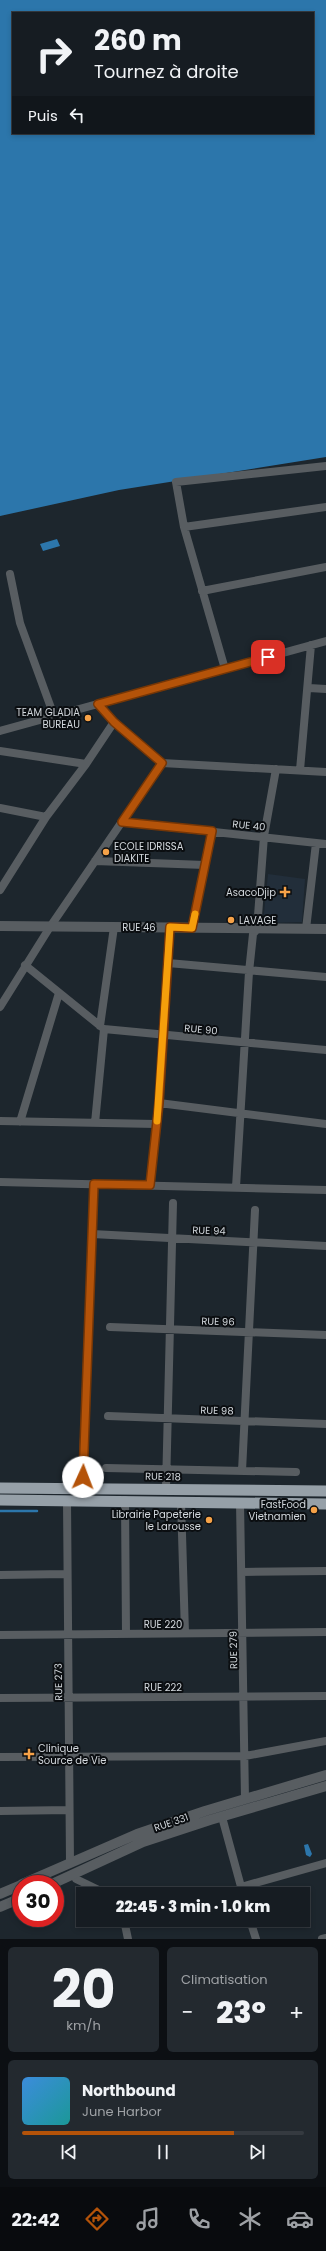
<!DOCTYPE html>
<html lang="fr">
<head>
<meta charset="utf-8">
<style>
	:root { --surface:#161c22; --page:#23292f; --text:#f1f3f6; --muted:#9ea1a5; --line:#353a40; --accent:#b45309 }
	body { margin:0; font-family:Poppins,sans-serif; background:var(--page); color:var(--text); height:100vh; display:flex; flex-direction:column; font-size:15px; white-space:nowrap }
	* { box-sizing:border-box; margin:0 }
	p { font-size:13px; color:var(--muted) }
	.icon { flex:none; width:22px; height:22px; fill:none; stroke:currentColor; stroke-width:2; stroke-linecap:round; stroke-linejoin:round }
	.map { position:relative; height:1939px; overflow:hidden }
	.sheet { display:flex; flex-direction:column; gap:8px; padding:8px; background:#0c0f13; flex:1 }
	.sheet>* { flex:none }
	.guide { position:absolute; left:12px; top:12px; width:302px; height:122px; border-radius:0px; box-shadow:0 2px 6px #0003,0 0 0 1px var(--line); background:#161c22; color:var(--text); overflow:hidden }
	.speed { position:absolute; left:12px; top:1875px; display:flex; gap:8px; font-size:20px; font-weight:700; text-align:center }
	.speed>* { display:grid; place-content:center; width:52px; height:52px; border-radius:50%; background:var(--surface); box-shadow:0 2px 6px #0003,0 0 0 1px var(--line); line-height:1 }
	.speed .limit { border:6px solid #d22; background:#fff; color:#111 }
	.pin { position:absolute; display:grid; place-items:center; width:34px; height:34px; color:#fff; margin:-17px; border-radius:8px; box-shadow:0 2px 6px #0006 }
	.me { position:absolute; width:44px; margin:-22px; rotate:2deg; stroke-linejoin:round; filter:drop-shadow(0 0 3px #0008) }
	.turn { display:flex; align-items:center; gap:14px; height:84px; padding:0 16px; font-size:18px }
	.turn .icon { width:52px; height:52px; stroke-width:2.5 }
	.turn b { display:block; font-size:28px; line-height:34px }
	.then { display:flex; align-items:center; height:38px; padding:0 16px; background:#0003; gap:8px; font-size:15px }
	.big { font-size:30px; font-weight:800; line-height:1.1 }
	.sheet .tile { flex:1; display:flex; flex-direction:column; justify-content:center; gap:6px; min-width:0; padding:0 14px; border-radius:6px; background:var(--page) }
	.sheet .dial { align-items:center; gap:0 }
	.dial b { font-size:52px; line-height:1 }
	.song { display:flex; align-items:center; gap:12px }
	.cover { width:48px; height:48px; border-radius:6px; background:linear-gradient(135deg,hsl(210 70% 55%),hsl(180 70% 35%)) }
	.played { height:4px; border-radius:2px; background:linear-gradient(90deg,var(--accent) 75%,var(--line) 75%) }
	.keys { display:flex; justify-content:space-around; direction:ltr }
	.heat { display:flex; justify-content:space-between; align-items:center; font-size:22px; direction:ltr }
	.sheet .tiles { flex:1; display:grid; gap:8px; grid-template-columns:1fr 1fr }
	.tile:last-child { grid-column:span 2 }
	.trip { position:absolute; left:76px; top:1887px; width:234px; height:40px; border-radius:0px; background:var(--surface); box-shadow:0 2px 6px #0003,0 0 0 1px var(--line); font-weight:800; line-height:40px; text-align:center }
	.tabs { display:flex; height:64px; justify-content:space-around; align-items:center; background:#090b0e; color:var(--muted) }
	.tabs .icon { width:28px; height:28px }
	.tabs .on { color:var(--accent) }
	.tabs b { font-size:18px; color:var(--text) }
	.map>svg:first-child { display:block }
</style>
</head>
<body>
<div class="map">
<svg width="326" height="1939" viewBox="0 0 326 1939">
	<rect width="100%" height="100%" fill="#1d262d"/>
	<path fill="#222e3a" d="M268,874L305,879L302,922L263,923Z"/>
	<path fill="#2c76ab" fill-rule="evenodd" d="M0,0H326V457L119,490L0,516ZM13,13H313V133H13Z
		M57,539L60,546L43,551L40,544Z
		M308,1844L312,1854L310,1857L306,1855L304,1845Z"/>
	<g fill="none" stroke-linecap="round" stroke-linejoin="round">
		<path stroke="#2c76ab" stroke-width="2.5" d="M0,1511H37"/>
		<path stroke="#585d61" stroke-width="8" d="M184,527L326,507
			M10,574L20,623L54,716
			M202,591L326,567
			M225,669L184,527L176,482L326,466
			M309,688L326,689
			M98,704L114,722L162,763L326,772
			M0,731L326,641
			M0,751L86,764
			M300,770L311,645
			M0,808L46,817
			M122,822L326,844
			M95,861L205,865
			M0,890L46,817L86,764L114,722
			M192,928L212,831
			M306,929L316,843
			M168,963L326,977
			M25,965L104,1029L326,1050
			M0,1007L50,927L162,763
			M100,1026L114,927
			M159,1103L326,1124
			M0,1121L156,1124
			M20,1122L59,993
			M95,1123L104,1029
			M0,1182L326,1190
			M150,1185L159,1103L170,927
			M236,1187L249,972L253,934L257,929L264,836L276,769
			M92,1234L326,1246
			M110,1327L326,1335
			M108,1416L326,1424
			M106,1468L296,1472
			M242,1471L255,1210
			M82,1487L94,1184
			M166,1488L173,1203
			M67,1500L70,1863
			M125,1500L126,1634
			M181,1501L185,1633
			M240,1502L245,1799
			M242,1572L326,1571
			M0,1575L66,1574
			M0,1635L326,1632
			M0,1698L326,1696
			M0,1757L245,1756L326,1741
			M0,1811L69,1810
			M222,1817L243,1894
			M74,1874L76,1879L107,1894
			M241,1887L326,1863
			M124,1920L128,1939
			M250,1920L256,1939
			M322,1939L326,1938"/>
		<path stroke="#585d61" stroke-width="10" d="M0,926L326,929
			M22,1884L137,1834L205,1811L326,1775
			M52,1884L143,1842L210,1820L326,1786
			M0,1894L21,1885
			M0,1907L21,1898"/>
		<path stroke="#96a0a8" stroke-width="11" d="M0,1488L326,1491
			M0,1500L326,1504"/>
	</g>
	<g fill="none" stroke-linecap="round" stroke-linejoin="round">
		<defs>
			<path id="route" d="M83,1477L94,1184L150,1185L159,1103L170,927L192,928L212,831L122,822L162,763L114,722L98,704L268,657"/>
		</defs>
		<use href="#route" stroke="#753606" stroke-width="10"/>
		<use href="#route" stroke="#b45309" stroke-width="7"/>
		<path stroke="#f59e0b" stroke-width="7" d="M157,1121L170,927L192,928L195,914"/>
	</g>
	<g fill="#f6a248" stroke="#0b0e11" stroke-width="1.5">
		<circle cx="88" cy="718" r="4"/>
		<circle cx="106" cy="852" r="4"/>
		<path d="M283 886h4v4h4v4h-4v4h-4v-4h-4v-4h4z"/>
		<circle cx="231" cy="920" r="4"/>
		<circle cx="314" cy="1510" r="4"/>
		<circle cx="209" cy="1520" r="4"/>
		<path d="M27 1748h4v4h4v4h-4v4h-4v-4h-4v-4h4z"/>
	</g>
	<g text-anchor="middle" stroke-width="4" stroke-linejoin="round" paint-order="stroke">
		<g font-size="10" fill="#d3d8dd" stroke="#0b0e11" text-anchor="end">
			<text x="80" y="716">TEAM GLADIA<tspan x="80" dy="12">BUREAU</tspan></text>
			<text x="114" y="850" text-anchor="start">ECOLE IDRISSA<tspan x="114" dy="12">DIAKITE</tspan></text>
			<text x="276" y="896">AsacoDjip</text>
			<text x="239" y="924" text-anchor="start">LAVAGE</text>
			<text x="306" y="1508">FastFood<tspan x="306" dy="12">Vietnamien</tspan></text>
			<text x="201" y="1518">Librairie Papeterie<tspan x="201" dy="12">le Larousse</tspan></text>
			<text x="38" y="1752" text-anchor="start">Clinique<tspan x="38" dy="12">Source de Vie</tspan></text>
		</g>
		<g font-size="10" fill="#d3d8dd" stroke="#0b0e11">
			<text transform="translate(249 825) rotate(6)" y="4">RUE 40</text>
			<text x="139" y="931">RUE 46</text>
			<text transform="translate(201 1029) rotate(5)" y="4">RUE 90</text>
			<text transform="translate(209 1230) rotate(2)" y="4">RUE 94</text>
			<text transform="translate(218 1321) rotate(2)" y="4">RUE 96</text>
			<text transform="translate(217 1410) rotate(2)" y="4">RUE 98</text>
			<text transform="translate(163 1476) rotate(1)" y="4">RUE 218</text>
			<text x="163" y="1628">RUE 220</text>
			<text transform="translate(233 1650) rotate(-91)" y="4">RUE 279</text>
			<text transform="translate(58 1682) rotate(-91)" y="4">RUE 273</text>
			<text x="163" y="1691">RUE 222</text>
			<text transform="translate(171 1822) rotate(-19)" y="4">RUE 331</text>
		</g>
	</g>
</svg>
<div class="speed"><div class="limit">30</div></div>
<div class="pin" style="left:268px;top:657px;background:#d93025"><svg class="icon" aria-label="arrive" viewBox="0 0 24 24"><path d="M6 21V4h12l-3 4 3 4H6"/></svg></div>
<svg class="me" style="left:83px;top:1477px" viewBox="-20 -20 40 40"><circle r="19" fill="#fff"/><path d="M0-13L10 11 0 6-10 11z" fill="#b45309"/></svg>
<div class="trip">22:45 · 3 min · 1.0 km</div>
<div class="guide">
<div class="turn"><svg class="icon" aria-label="right" viewBox="0 0 24 24"><path d="M7 20v-9h11M14 6l5 5-5 5"/></svg><div><b>260 m</b>Tournez à droite</div></div>
<div class="then">Puis<svg class="icon" aria-label="left" viewBox="0 0 24 24"><path d="M17 20v-9H6M10 6l-5 5 5 5"/></svg></div>
</div>
</div>
<section class="sheet">
<div class="tiles">
<div class="tile dial"><b>20</b><p>km/h</p></div>
<div class="tile"><p>Climatisation</p>
<div class="heat"><a>−</a><b class="big">23°</b><a>+</a></div>
</div>
<div class="tile">
<div class="song"><i class="cover"></i><div><b>Northbound</b><p>June Harbor</p></div></div>
<div class="played"></div>
<div class="keys"><svg class="icon" aria-label="previous" viewBox="0 0 24 24"><path d="M18 5L8 12l10 7zM5 5v14"/></svg><svg class="icon" aria-label="pause" viewBox="0 0 24 24"><path d="M8 5v14M16 5v14"/></svg><svg class="icon" aria-label="next" viewBox="0 0 24 24"><path d="M6 5l10 7-10 7zM19 5v14"/></svg></div>
</div>
</div>
</section>
<nav class="tabs">
<b>22:42</b>
<svg class="icon on" aria-label="directions" viewBox="0 0 24 24"><path d="M12 3l9 9-9 9-9-9zM9 14v-3h6M13 9l2 2-2 2"/></svg>
<svg class="icon" aria-label="music" viewBox="0 0 24 24"><path d="M9 18V5l10-2v13"/><circle cx="6" cy="18" r="3"/><circle cx="16" cy="16" r="3"/></svg>
<svg class="icon" aria-label="phone" viewBox="0 0 24 24"><path d="M5 4h4l2 5-3 2q2 4 5 5l2-3 5 2v4C11 20 4 13 5 4z"/></svg>
<svg class="icon" aria-label="climate" viewBox="0 0 24 24"><path d="M12 3v18M4 7l16 10M4 17L20 7"/></svg>
<svg class="icon" aria-label="car" viewBox="0 0 24 24"><path d="M5 17H2v-5l4-1 3-4h7l3 4 3 1v5h-3M9 17h6M6 11h13"/><circle cx="7" cy="17" r="2"/><circle cx="17" cy="17" r="2"/></svg>
</nav>
</body>
</html>
